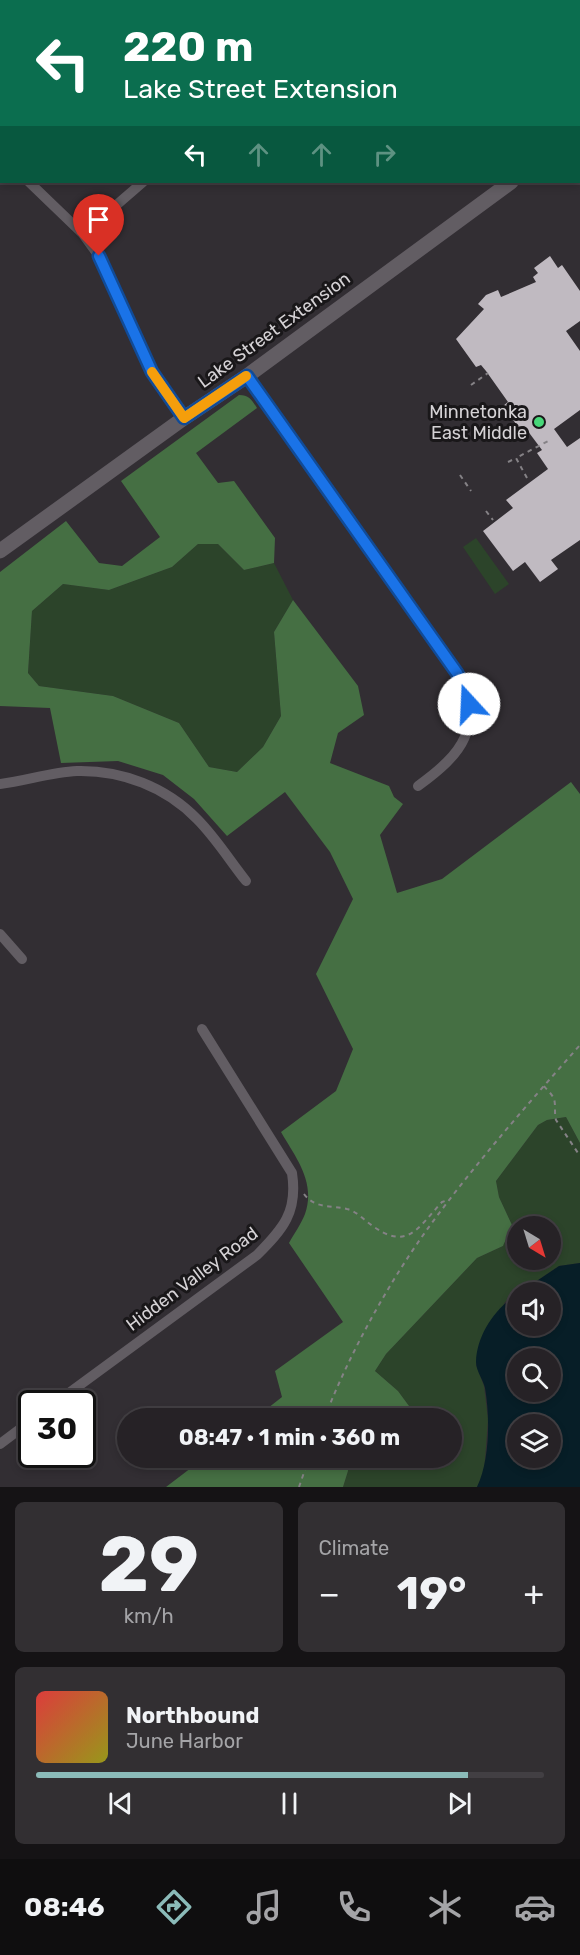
<!DOCTYPE html>
<html lang="en">
<head>
<meta charset="utf-8">
<style>
	:root { --surface:#262226; --page:#322f32; --text:#f1f3f6; --muted:#a4a4a7; --line:#423f43; --accent:#8bbbb9 }
	body { margin:0; font-family:Rubik,sans-serif; background:var(--page); color:var(--text); height:100vh; display:flex; flex-direction:column; font-size:22px; white-space:nowrap }
	* { box-sizing:border-box; margin:0 }
	p { font-size:20px; color:var(--muted) }
	.icon { flex:none; width:33px; height:33px; fill:none; stroke:currentColor; stroke-width:2; stroke-linecap:round; stroke-linejoin:round }
	.map { position:relative; height:1487px; overflow:hidden }
	.details { display:flex; flex-direction:column; gap:15px; padding:15px; background:#151315; flex:1 }
	.details>* { flex:none }
	.top-card { position:absolute; left:0px; top:0px; width:580px; height:183px; box-shadow:0 3px 9px #0003,0 0 0 2px var(--line); background:#0b6e4f; color:#fff; overflow:hidden }
	.needle { width:39px; rotate:142deg }
	.buttons { position:absolute; left:507px; top:1216px; display:grid; gap:12px }
	.buttons a { display:grid; place-items:center; width:54px; height:54px; border-radius:50%; background:var(--surface); box-shadow:0 3px 9px #0003,0 0 0 2px var(--line); font-size:30px }
	.speed { position:absolute; left:18px; top:1390px; display:flex; gap:12px; font-size:30px; font-weight:700; text-align:center }
	.speed>* { display:grid; place-content:center; width:78px; height:78px; border-radius:50%; background:var(--surface); box-shadow:0 3px 9px #0003,0 0 0 2px var(--line); line-height:1 }
	.speed .limit { border:3px solid #111; border-radius:9px; background:#fff; color:#111 }
	.pin { position:absolute; display:grid; place-items:center; width:51px; height:51px; color:#fff; margin:-62px -26px; border-radius:50% 50% 50% 0; rotate:-45deg; box-shadow:0 0 6px #0007 }
	.pin .icon { rotate:45deg }
	.me { position:absolute; width:66px; margin:-33px; rotate:340deg; stroke-linejoin:round; filter:drop-shadow(0 0 4px #0008) }
	.turn { display:flex; align-items:center; gap:21px; height:126px; padding:0 24px; font-size:27px }
	.turn .icon { width:78px; height:78px; stroke-width:2.5 }
	.turn b { display:block; font-size:42px; line-height:51px }
	.lanes { display:flex; align-items:center; height:57px; padding:0 24px; background:#0003; justify-content:center; gap:30px; direction:ltr }
	.lanes .off { opacity:.35 }
	.big { font-size:45px; font-weight:700; line-height:1.1 }
	.details .tile { flex:1; display:flex; flex-direction:column; justify-content:center; gap:9px; min-width:0; padding:0 21px; border-radius:9px; background:var(--page) }
	.details .dial { align-items:center; gap:0 }
	.dial b { font-size:78px; line-height:1 }
	.song { display:flex; align-items:center; gap:18px }
	.cover { width:72px; height:72px; border-radius:9px; background:linear-gradient(135deg,hsl(0 70% 55%),hsl(60 70% 35%)) }
	.played { height:6px; border-radius:3px; background:linear-gradient(90deg,var(--accent) 85%,var(--line) 85%) }
	.keys { display:flex; justify-content:space-around; direction:ltr }
	.heat { display:flex; justify-content:space-between; align-items:center; font-size:33px; direction:ltr }
	.details .tiles { flex:1; display:grid; gap:15px; grid-template-columns:1fr 1fr }
	.tile:last-child { grid-column:span 2 }
	.trip { position:absolute; left:117px; top:1408px; width:345px; height:60px; border-radius:30px; background:var(--surface); box-shadow:0 3px 9px #0003,0 0 0 2px var(--line); font-weight:700; line-height:60px; text-align:center }
	.tabs { display:flex; height:96px; justify-content:space-around; align-items:center; background:#0f0e0f; color:var(--muted) }
	.tabs .icon { width:42px; height:42px }
	.tabs .active { color:var(--accent) }
	.tabs b { font-size:27px; color:var(--text) }
	.map>svg:first-child { display:block }
</style>
</head>
<body>
<div class="map">
<svg width="580" height="1487" viewBox="0 0 580 1487">
	<rect width="100%" height="100%" fill="#322e33"/>
	<path fill="#2c442a" fill-rule="evenodd" d="M476,538L509,584L495,594L463,547Z
		M198,544H218L244,570L274,563L293,600L274,632L281,716L263,747L237,772L209,767L179,723L113,696L39,686L28,673L32,611L63,584L109,590L172,567Z
		M566,1117L580,1143V1263L559,1266L505,1302L476,1365L484,1386L488,1419L484,1473L477,1487H343L348,1471L347,1458H452V1419H406L412,1410L398,1391L375,1371L386,1354L477,1258L503,1246L512,1225L499,1197L496,1181L538,1125L547,1120ZM518,1227H550V1260H518Z"/>
	<path fill="#456f43" d="M239,395C249,395 252,400 257,408L196,453L218,483L234,481L275,538L274,563L244,570L218,544H198L172,567L109,590L63,584L32,611L28,673L39,686L113,696L179,723L209,767L237,772L263,747L281,716L274,632L293,600L358,686L364,715L338,733L330,763L389,786L394,797L403,804L380,835L397,893L442,879L571,782L580,794V1143L566,1117L547,1120L538,1125L496,1181L499,1197L512,1225L503,1246L477,1258L386,1354L375,1371L398,1391L412,1410L406,1419H254L282,1397L275,1371L343,1322L289,1243C294,1234 301,1224 305,1214C316,1182 296,1158 281,1132L336,1091L353,1049L316,974L353,899L330,852L285,792L227,836L194,799L163,775L118,761L61,763L50,708L0,706V572L66,521L99,563L122,566L160,537L121,481Z
		M204,1458H347L348,1471L343,1487H166Z"/>
	<path fill="#071e27" fill-rule="evenodd" d="M580,1263V1487H477C490,1460 490,1417 485,1388C483,1379 476,1371 476,1362C477,1334 495,1309 517,1294L518,1326H550V1293H519L559,1266ZM518,1359H550V1392H518ZM518,1425H550V1458H518Z"/>
	<path fill="#c0bac1" d="M550,256L558,268L562,265L580,291V321L566,331L580,351V410L554,429L567,447L580,438V540L551,560L558,569L540,582L525,562L513,571L483,531L513,508L506,500L548,469L537,453L542,450L524,426L519,428L503,406L508,402L486,371L481,365L476,367L456,339L484,309L478,304L486,295L498,290L501,297L536,282L533,277L538,273L534,268Z"/>
	<g fill="none" stroke-linecap="round" stroke-linejoin="round">
		<path stroke="#858286" stroke-width="2" stroke-dasharray="4.5 4.5" stroke-linecap="butt" d="M471,385L488,373
			M508,462L516,458
			M460,475L471,491
			M527,478L516,458L550,440
			M486,511L493,520
			M544,1086C547,1090 552,1094 554,1099C556,1105 554,1113 556,1120L580,1156
			M304,1194C315,1209 331,1205 347,1209C356,1211 363,1219 370,1224C407,1252 417,1229 442,1202L448,1200
			M324,1419C349,1355 386,1287 426,1231C473,1166 527,1105 580,1045
			M299,1487L309,1458"/>
		<path stroke="#625d63" stroke-width="10" d="M18,2L20,0
			M0,15L2,14
			M0,151L2,153
			M29,182L83,234L99,256L152,372L184,418
			M83,234L143,182
			M247,376L457,673C484,728 463,753 418,786
			M0,784C26,781 51,772 77,771C122,770 166,787 197,819C216,838 230,861 246,881
			M0,934L22,959
			M54,1404L257,1255C283,1229 298,1212 292,1173L202,1029
			M0,1444L32,1420"/>
		<path stroke="#625d63" stroke-width="15" d="M579,133L580,132
			M0,551L184,418L247,376L511,182"/>
	</g>
	<g fill="none" stroke-linecap="round" stroke-linejoin="round">
		<defs>
			<path id="route" d="M99,256L152,372L184,418L247,376L457,673L465,690L469,704"/>
		</defs>
		<use href="#route" stroke="#114b97" stroke-width="15"/>
		<use href="#route" stroke="#1a73e8" stroke-width="10"/>
		<path stroke="#f59e0b" stroke-width="10" d="M152,372L184,418L246,376"/>
	</g>
	<circle fill="#47d779" stroke="#191719" stroke-width="2" cx="539" cy="422" r="6"/>
	<g text-anchor="middle" stroke-width="6" stroke-linejoin="round" paint-order="stroke">
		<g font-size="18" fill="#d5d2d5" stroke="#191719">
			<text transform="translate(274 330) rotate(-36)" y="6">Lake Street Extension</text>
			<text transform="translate(192 1279) rotate(-37)" y="6">Hidden Valley Road</text>
		</g>
		<g font-size="18" fill="#d5d2d5" stroke="#191719" text-anchor="end">
			<text x="527" y="418">Minnetonka<tspan x="527" dy="21">East Middle</tspan></text>
		</g>
	</g>
</svg>
<div class="buttons">
<a><svg class="needle" viewBox="-14 -14 28 28"><path d="M0-13l5 13h-10z" fill="#e53935"/><path d="M0 13l5-13h-10z" fill="#a4a4a7"/></svg></a>
<a><svg class="icon" aria-label="sound" viewBox="0 0 24 24"><path d="M4 9h4l5-4v14l-5-4H4zM17 9q2 3 0 6"/></svg></a>
<a><svg class="icon" aria-label="search" viewBox="0 0 24 24"><circle cx="10" cy="10" r="6"/><path d="M15 15l6 6"/></svg></a>
<a><svg class="icon" aria-label="layers" viewBox="0 0 24 24"><path d="M12 4l9 5-9 5-9-5zM3 14l9 5 9-5"/></svg></a>
</div>
<div class="speed"><div class="limit">30</div></div>
<div class="pin" style="left:99px;top:256px;background:#d93025"><svg class="icon" aria-label="arrive" viewBox="0 0 24 24"><path d="M6 21V4h12l-3 4 3 4H6"/></svg></div>
<svg class="me" style="left:469px;top:704px" viewBox="-20 -20 40 40"><circle r="19" fill="#fff"/><path d="M0-13L10 11 0 6-10 11z" fill="#1a73e8"/></svg>
<div class="trip">08:47 · 1 min · 360 m</div>
<div class="top-card">
<div class="turn"><svg class="icon" aria-label="left" viewBox="0 0 24 24"><path d="M17 20v-9H6M10 6l-5 5 5 5"/></svg><div><b>220 m</b>Lake Street Extension</div></div>
<div class="lanes"><svg class="icon" aria-label="left" viewBox="0 0 24 24"><path d="M17 20v-9H6M10 6l-5 5 5 5"/></svg><svg class="icon off" aria-label="ahead" viewBox="0 0 24 24"><path d="M12 20V5M6 11l6-6 6 6"/></svg><svg class="icon off" aria-label="ahead" viewBox="0 0 24 24"><path d="M12 20V5M6 11l6-6 6 6"/></svg><svg class="icon off" aria-label="right" viewBox="0 0 24 24"><path d="M7 20v-9h11M14 6l5 5-5 5"/></svg></div>
</div>
</div>
<section class="details">
<div class="tiles">
<div class="tile dial"><b>29</b><p>km/h</p></div>
<div class="tile"><p>Climate</p>
<div class="heat"><a>−</a><b class="big">19°</b><a>+</a></div>
</div>
<div class="tile">
<div class="song"><i class="cover"></i><div><b>Northbound</b><p>June Harbor</p></div></div>
<div class="played"></div>
<div class="keys"><svg class="icon" aria-label="previous" viewBox="0 0 24 24"><path d="M18 5L8 12l10 7zM5 5v14"/></svg><svg class="icon" aria-label="pause" viewBox="0 0 24 24"><path d="M8 5v14M16 5v14"/></svg><svg class="icon" aria-label="next" viewBox="0 0 24 24"><path d="M6 5l10 7-10 7zM19 5v14"/></svg></div>
</div>
</div>
</section>
<nav class="tabs">
<b>08:46</b>
<svg class="icon active" aria-label="directions" viewBox="0 0 24 24"><path d="M12 3l9 9-9 9-9-9zM9 14v-3h6M13 9l2 2-2 2"/></svg>
<svg class="icon" aria-label="music" viewBox="0 0 24 24"><path d="M9 18V5l10-2v13"/><circle cx="6" cy="18" r="3"/><circle cx="16" cy="16" r="3"/></svg>
<svg class="icon" aria-label="phone" viewBox="0 0 24 24"><path d="M5 4h4l2 5-3 2q2 4 5 5l2-3 5 2v4C11 20 4 13 5 4z"/></svg>
<svg class="icon" aria-label="climate" viewBox="0 0 24 24"><path d="M12 3v18M4 7l16 10M4 17L20 7"/></svg>
<svg class="icon" aria-label="car" viewBox="0 0 24 24"><path d="M5 17H2v-5l4-1 3-4h7l3 4 3 1v5h-3M9 17h6M6 11h13"/><circle cx="7" cy="17" r="2"/><circle cx="17" cy="17" r="2"/></svg>
</nav>
</body>
</html>
